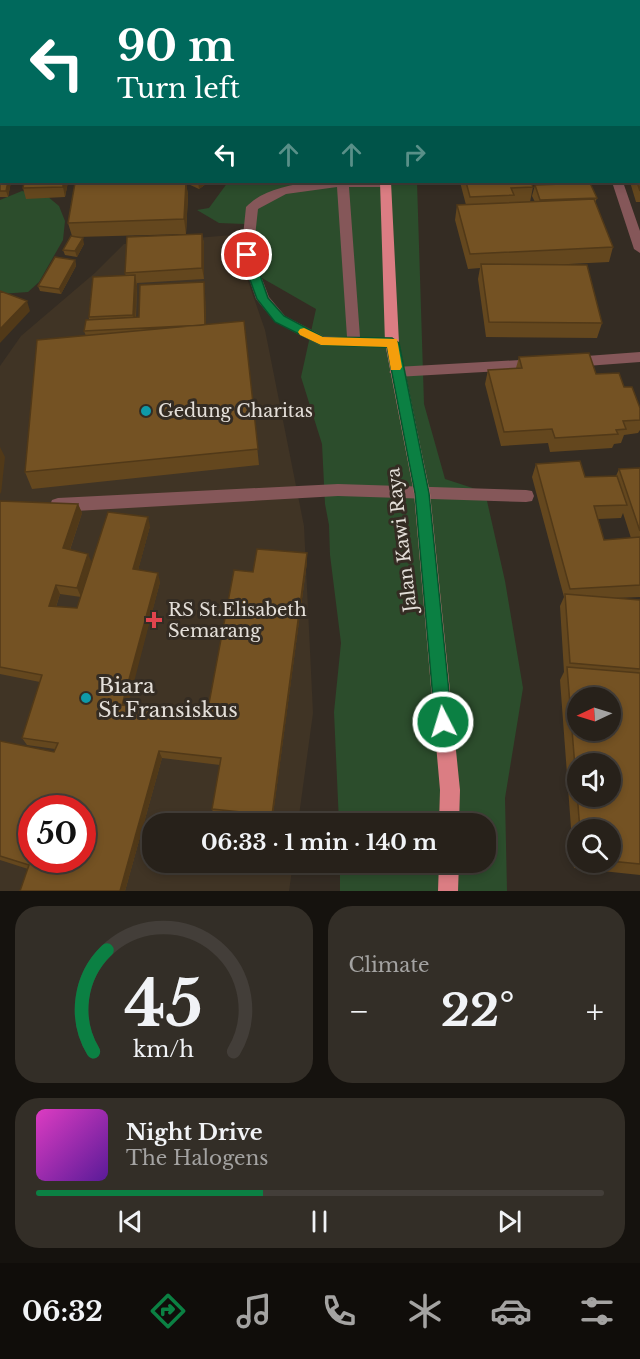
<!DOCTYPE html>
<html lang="en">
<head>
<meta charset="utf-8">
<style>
	:root { --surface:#27211a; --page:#332e27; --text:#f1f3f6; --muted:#a4a3a2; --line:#433e39; --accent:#0b8043 }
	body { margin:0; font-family:"Libre Baskerville",serif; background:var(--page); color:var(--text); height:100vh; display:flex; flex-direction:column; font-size:22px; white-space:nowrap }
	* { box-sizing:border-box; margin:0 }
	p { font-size:20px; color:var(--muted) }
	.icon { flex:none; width:33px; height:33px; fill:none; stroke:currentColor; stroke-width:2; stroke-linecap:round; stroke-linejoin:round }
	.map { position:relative; height:891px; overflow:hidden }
	.panel { display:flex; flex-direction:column; gap:15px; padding:15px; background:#15120e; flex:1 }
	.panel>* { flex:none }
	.top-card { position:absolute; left:0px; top:0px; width:640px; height:183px; box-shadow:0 3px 9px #0003,0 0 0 2px var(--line); background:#00695c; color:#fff; overflow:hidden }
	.needle { width:39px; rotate:266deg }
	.buttons { position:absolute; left:567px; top:687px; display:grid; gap:12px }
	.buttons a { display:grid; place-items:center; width:54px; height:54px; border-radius:50%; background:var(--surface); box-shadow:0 3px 9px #0003,0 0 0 2px var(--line); font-size:30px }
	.speed { position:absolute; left:18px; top:795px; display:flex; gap:12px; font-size:30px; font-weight:700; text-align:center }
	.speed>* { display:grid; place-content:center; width:78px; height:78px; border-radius:50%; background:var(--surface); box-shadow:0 3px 9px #0003,0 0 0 2px var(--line); line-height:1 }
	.speed .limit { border:9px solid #d22; background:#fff; color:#111 }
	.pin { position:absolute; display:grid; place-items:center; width:51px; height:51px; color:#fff; margin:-26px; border:3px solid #fff; border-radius:50%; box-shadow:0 2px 6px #0007 }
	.me { position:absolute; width:66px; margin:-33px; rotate:355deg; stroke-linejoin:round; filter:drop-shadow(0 0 4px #0008) }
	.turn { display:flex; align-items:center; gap:21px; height:126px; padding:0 18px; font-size:27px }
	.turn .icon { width:78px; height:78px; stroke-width:2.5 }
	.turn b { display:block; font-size:42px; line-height:51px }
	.lanes { display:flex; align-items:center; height:57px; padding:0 18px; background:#0003; justify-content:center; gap:30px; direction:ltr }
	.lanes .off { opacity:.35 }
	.big { font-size:45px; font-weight:700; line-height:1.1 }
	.panel .card { flex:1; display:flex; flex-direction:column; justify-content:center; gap:9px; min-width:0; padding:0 21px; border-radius:24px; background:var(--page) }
	.panel .dial { align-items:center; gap:0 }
	.dial svg { height:156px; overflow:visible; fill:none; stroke:var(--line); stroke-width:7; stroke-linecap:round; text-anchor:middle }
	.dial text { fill:var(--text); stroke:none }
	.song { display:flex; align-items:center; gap:18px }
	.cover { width:72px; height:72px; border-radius:9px; background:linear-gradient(135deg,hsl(310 70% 55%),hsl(270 70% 35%)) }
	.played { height:6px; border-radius:3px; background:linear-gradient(90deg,var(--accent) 40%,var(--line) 40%) }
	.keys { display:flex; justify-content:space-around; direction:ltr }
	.heat { display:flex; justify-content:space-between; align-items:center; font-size:33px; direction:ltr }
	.panel .tiles { flex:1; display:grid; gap:15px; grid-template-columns:1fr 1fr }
	.card:last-child { grid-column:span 2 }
	.trip { position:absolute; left:142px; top:813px; width:354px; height:60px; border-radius:24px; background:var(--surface); box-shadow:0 3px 9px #0003,0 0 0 2px var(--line); font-weight:700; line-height:60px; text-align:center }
	.tabs { display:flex; height:96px; justify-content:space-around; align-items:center; background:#100d0a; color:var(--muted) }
	.tabs .icon { width:42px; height:42px }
	.tabs .selected { color:var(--accent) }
	.tabs b { font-size:27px; color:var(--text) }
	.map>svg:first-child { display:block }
</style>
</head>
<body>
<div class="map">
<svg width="640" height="891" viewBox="0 0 640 891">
	<rect width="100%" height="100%" fill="#342c23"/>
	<path fill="#403425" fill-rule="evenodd" d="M232,235L265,330L304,526L313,713L298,823L153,824V862L293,863L289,891H0V366L21,336L96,272L124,244ZM32,808H82V860H32Z"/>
	<path fill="#2c4d2c" d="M228,182H417L424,404L445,479L485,492L505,581L523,688L505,798L507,891H340V863L486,862V824L339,823L334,712L341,643L330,555L329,525L325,504L322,444L301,377L316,309L262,278L256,236L245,224L219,223L197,210L209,208Z
		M22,191L47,196L59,206L65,221L63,240L39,282L28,292L0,294V200Z"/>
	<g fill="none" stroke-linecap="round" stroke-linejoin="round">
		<path fill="#855759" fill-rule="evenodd" d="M43,0H53L43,2Z
			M621,0H631L621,2Z
			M0,12H2V18H0Z
			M0,97H2L0,108Z
			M639,159H640V165H639Z
			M311,182L391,183L385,187H349L360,337L392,338L399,343L397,346H321L275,322L256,299L241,255L246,207C262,190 289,185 311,182ZM337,187L347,337L323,336L285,316L269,297L253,255L258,209L286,194Z
			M612,182H623L640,231V253L634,249Z
			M640,352V362L573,367L566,362L573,357Z
			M537,359L544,364L537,369L396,377L389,372L396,367Z
			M338,484L526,490L532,491L534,496L532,501L526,502L338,496L58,512L52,510L50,505L52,500L58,498Z"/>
		<path fill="#db7d83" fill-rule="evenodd" d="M364,0H374V2H364Z
			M380,182H391L399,343L430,493L460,790L459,824H439L440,790L414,493L385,343Z
			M439,862H459L458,891H438Z"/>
	</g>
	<path fill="#64471e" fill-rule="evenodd" d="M0,0H38L36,2H2V12L0,11Z
		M69,0H141L139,2H69Z
		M555,0H604V2H554Z
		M640,0V106H639V2Z
		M0,138H2V169L0,170Z
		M640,165V202H636L630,182H639Z
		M0,175L11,182L8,197H0Z
		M68,182L65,197L26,199L23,188Z
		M117,182H209L199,189L186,183L188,195L186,234L77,237L84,244L77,257L65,255L63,250L72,236L68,223L118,182Z
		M460,182H531L533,187L530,202H535L532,196L535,185L597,198L595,203L613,247L609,262L549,265L602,323L597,338L486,337L478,279L480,268L468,269L455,220L457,205H466Z
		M202,234L204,244V279L137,283L136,317H139L204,282L205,293L206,325L244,321L259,465L32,489L25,472L86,336L84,331L89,320V317L126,276L125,273Z
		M75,260L76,266L61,294L40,291L38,286Z
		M519,357L596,374L624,387L640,408V430L638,433L624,435L621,443L614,444L612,448L550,452L548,443L501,446L485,384L488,370L516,368Z
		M536,464L585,477L616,476L619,469L640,468V597L615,598L640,600V875L574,868L560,680L564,672L560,606L564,597L532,477ZM623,513L631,538L604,540L598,519L621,518ZM578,830H610V862H578Z
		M0,501L78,504L82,513L70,550L81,597L60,594L56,607L77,608L150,526L138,570L160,582L127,705L207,714L253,572L307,562L272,822L214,815L212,809L220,765L162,758L125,891H20L28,869L0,860V741L54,752L55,749L27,745L22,738L40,682L0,674Z"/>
	<path fill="#513918" d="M23,0H38L36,2H21Z
		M129,0H141L139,2H127Z
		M2,44V56H0V45Z
		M8,182H11L8,197L6,191Z
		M63,182H68L65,197L63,187Z
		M186,182L188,195L186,234L184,219Z
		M198,182H209L199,189Z
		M202,234L204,244V279L202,268Z
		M83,238L84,244L77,257L75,251Z
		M75,260L76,266L61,294L59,289Z
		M135,275L137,286L135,325L133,315Z
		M204,282L205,293L206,335L205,325Z
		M27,301L30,311L0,343V329Z
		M0,447L5,457L1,494L0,492Z
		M78,504L82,513L67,558L63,548Z
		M148,517L150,526L136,578L133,569Z
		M307,553V562L272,822V815Z
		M88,554L92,563L81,597L77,588Z
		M158,573L160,582L126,713L122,705Z
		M56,585L60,594L53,615L49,606Z
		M159,751L162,758L125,891H120Z"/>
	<path fill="#745223" stroke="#513918" stroke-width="1.5" fill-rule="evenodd" d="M0,0H23L21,2H0Z
		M91,0H129L127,2H97Z
		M147,0H176L175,2H146Z
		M193,0H231L230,2H193Z
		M236,0H297V2H235Z
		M428,0H484V2H428Z
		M488,0H546L547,2H489Z
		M571,0H585L594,2H570Z
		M630,0H640V17H639V2H629Z
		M639,20H640V37H639Z
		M0,32L2,33V44L0,45Z
		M639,41H640V75H639Z
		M639,77H640V96H639Z
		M639,121L640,124V143H639Z
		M0,138H2V159H0Z
		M639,165H640V191L637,182H639Z
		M0,175H2V182H8L6,191H0Z
		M24,182H63V187L23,188Z
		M138,182H186L184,219L68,223L75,183Z
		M466,182H531L533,187L511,188L514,195L470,197Z
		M590,183L597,198L540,200L535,185Z
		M594,199L613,247L470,254L457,205Z
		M202,234V268L125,273L127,237Z
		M71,236L83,238L75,251L63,250Z
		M55,257L75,260L59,289L38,286Z
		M481,264L587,265L602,323L489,322Z
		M135,275L133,315L89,317L93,277Z
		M204,282L205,325L84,331L86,320L139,317L140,285Z
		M0,291L27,301L0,329Z
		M244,321L258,449L25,472L37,340Z
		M589,353L596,374L619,373L624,387H632L640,408V420L623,421L626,429L616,430L618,434L555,438L552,429L504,432L488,370L522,368L519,357Z
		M580,461L585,477L617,476L627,505L594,506L604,540L640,537V585L570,589L536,464Z
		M640,468V531L619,469Z
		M0,501L78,504L63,548L88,554L77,588L56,585L49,606L77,608L108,512L148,517L133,569L158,573L122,705L207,714L234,570L253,572L257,549L307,553L272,815L212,809L221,758L159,751L120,891H20L29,865L0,856V741L54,752L58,743L22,738L42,675L0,667ZM32,808H82V860H32Z
		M565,594L640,600V669L570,663Z
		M567,667L640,673V864L610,861V830H580ZM578,698H610V730H578ZM578,764H610V796H578Z"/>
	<path fill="#0b8043" stroke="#07532c" stroke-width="1.5" d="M247,252L253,255L268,298L284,316L323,337L392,338L399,343L429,493L452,722L449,727L443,730L437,727L435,722L415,493L387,347L321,345L275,322L257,299L241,255Z"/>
	<path fill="#f59e0b" d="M304,328L323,337L397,339L402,367L400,370H391L387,347L321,345L300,335L298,332L300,329Z"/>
	<g fill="#0f9aa8" stroke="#342c23" stroke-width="2">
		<circle cx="146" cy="411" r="6"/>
		<circle cx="86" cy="698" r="6"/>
	</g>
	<path fill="#e0444e" stroke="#342c23" stroke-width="2" d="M151 611h6v6h6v6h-6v6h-6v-6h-6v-6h6z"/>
	<g text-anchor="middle" stroke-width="6" stroke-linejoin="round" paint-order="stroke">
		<g font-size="18" fill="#e4dfd9" stroke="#342c23" text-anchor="start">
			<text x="158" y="417">Gedung Charitas</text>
			<text x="168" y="616">RS St.Elisabeth<tspan x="168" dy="21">Semarang</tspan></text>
		</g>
		<g font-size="18" fill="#e4dfd9" stroke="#342c23">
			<text transform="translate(402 540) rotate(-97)" y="6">Jalan Kawi Raya</text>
		</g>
		<g font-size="21" fill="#e4dfd9" stroke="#342c23" text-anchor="start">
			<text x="98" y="693">Biara<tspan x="98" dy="24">St.Fransiskus</tspan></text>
		</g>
	</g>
</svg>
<div class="buttons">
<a><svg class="needle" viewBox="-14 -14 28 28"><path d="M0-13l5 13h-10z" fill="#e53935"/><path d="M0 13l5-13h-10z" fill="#a4a3a2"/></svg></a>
<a><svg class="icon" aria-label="sound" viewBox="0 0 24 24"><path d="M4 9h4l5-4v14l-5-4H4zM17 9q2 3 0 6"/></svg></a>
<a><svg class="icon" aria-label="search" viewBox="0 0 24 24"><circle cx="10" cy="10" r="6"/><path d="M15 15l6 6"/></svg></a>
</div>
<div class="speed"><div class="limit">50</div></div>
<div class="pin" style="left:247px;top:255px;background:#d93025"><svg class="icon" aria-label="arrive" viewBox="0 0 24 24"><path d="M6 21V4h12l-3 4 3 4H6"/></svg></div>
<svg class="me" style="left:443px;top:722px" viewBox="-20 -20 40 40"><circle r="17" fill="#0b8043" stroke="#fff" stroke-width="3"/><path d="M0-11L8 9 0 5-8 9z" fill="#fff"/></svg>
<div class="trip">06:33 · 1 min · 140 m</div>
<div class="top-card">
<div class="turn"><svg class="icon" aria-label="left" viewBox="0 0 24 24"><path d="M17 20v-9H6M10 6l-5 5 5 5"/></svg><div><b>90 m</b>Turn left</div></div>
<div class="lanes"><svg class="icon" aria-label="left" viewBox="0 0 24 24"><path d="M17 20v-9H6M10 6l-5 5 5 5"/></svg><svg class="icon off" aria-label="ahead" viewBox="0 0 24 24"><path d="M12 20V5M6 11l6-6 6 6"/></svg><svg class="icon off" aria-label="ahead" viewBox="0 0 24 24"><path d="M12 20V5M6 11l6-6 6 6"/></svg><svg class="icon off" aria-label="right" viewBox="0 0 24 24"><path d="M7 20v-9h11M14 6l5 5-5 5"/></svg></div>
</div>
</div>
<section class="panel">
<div class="tiles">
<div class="card dial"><svg viewBox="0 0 100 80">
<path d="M14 69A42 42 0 1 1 86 69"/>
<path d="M14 69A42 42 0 0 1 21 17" stroke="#0b8043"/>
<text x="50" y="56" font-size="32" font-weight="700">45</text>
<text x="50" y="72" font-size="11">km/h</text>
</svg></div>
<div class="card"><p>Climate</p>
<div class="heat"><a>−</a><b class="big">22°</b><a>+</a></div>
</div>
<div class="card">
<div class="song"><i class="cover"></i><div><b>Night Drive</b><p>The Halogens</p></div></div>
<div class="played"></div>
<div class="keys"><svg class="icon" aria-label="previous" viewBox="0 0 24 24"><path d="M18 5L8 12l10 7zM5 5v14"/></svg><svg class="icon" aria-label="pause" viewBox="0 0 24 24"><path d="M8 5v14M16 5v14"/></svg><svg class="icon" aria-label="next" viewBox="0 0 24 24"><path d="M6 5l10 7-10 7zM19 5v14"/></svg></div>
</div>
</div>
</section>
<nav class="tabs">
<b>06:32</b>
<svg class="icon selected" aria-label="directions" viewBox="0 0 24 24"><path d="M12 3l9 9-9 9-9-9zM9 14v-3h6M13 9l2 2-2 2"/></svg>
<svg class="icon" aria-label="music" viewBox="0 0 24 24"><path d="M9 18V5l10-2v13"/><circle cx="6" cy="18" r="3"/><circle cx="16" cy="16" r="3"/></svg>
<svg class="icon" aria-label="phone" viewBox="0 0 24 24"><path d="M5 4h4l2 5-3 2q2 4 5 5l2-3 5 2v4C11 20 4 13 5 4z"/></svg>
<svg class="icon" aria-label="climate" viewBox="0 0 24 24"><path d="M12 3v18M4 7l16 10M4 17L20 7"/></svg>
<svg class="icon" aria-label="car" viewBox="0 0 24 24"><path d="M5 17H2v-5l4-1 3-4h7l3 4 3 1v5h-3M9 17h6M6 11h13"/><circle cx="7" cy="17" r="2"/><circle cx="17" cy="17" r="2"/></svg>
<svg class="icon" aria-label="filters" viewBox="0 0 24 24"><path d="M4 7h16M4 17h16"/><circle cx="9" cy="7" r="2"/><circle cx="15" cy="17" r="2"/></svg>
</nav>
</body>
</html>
